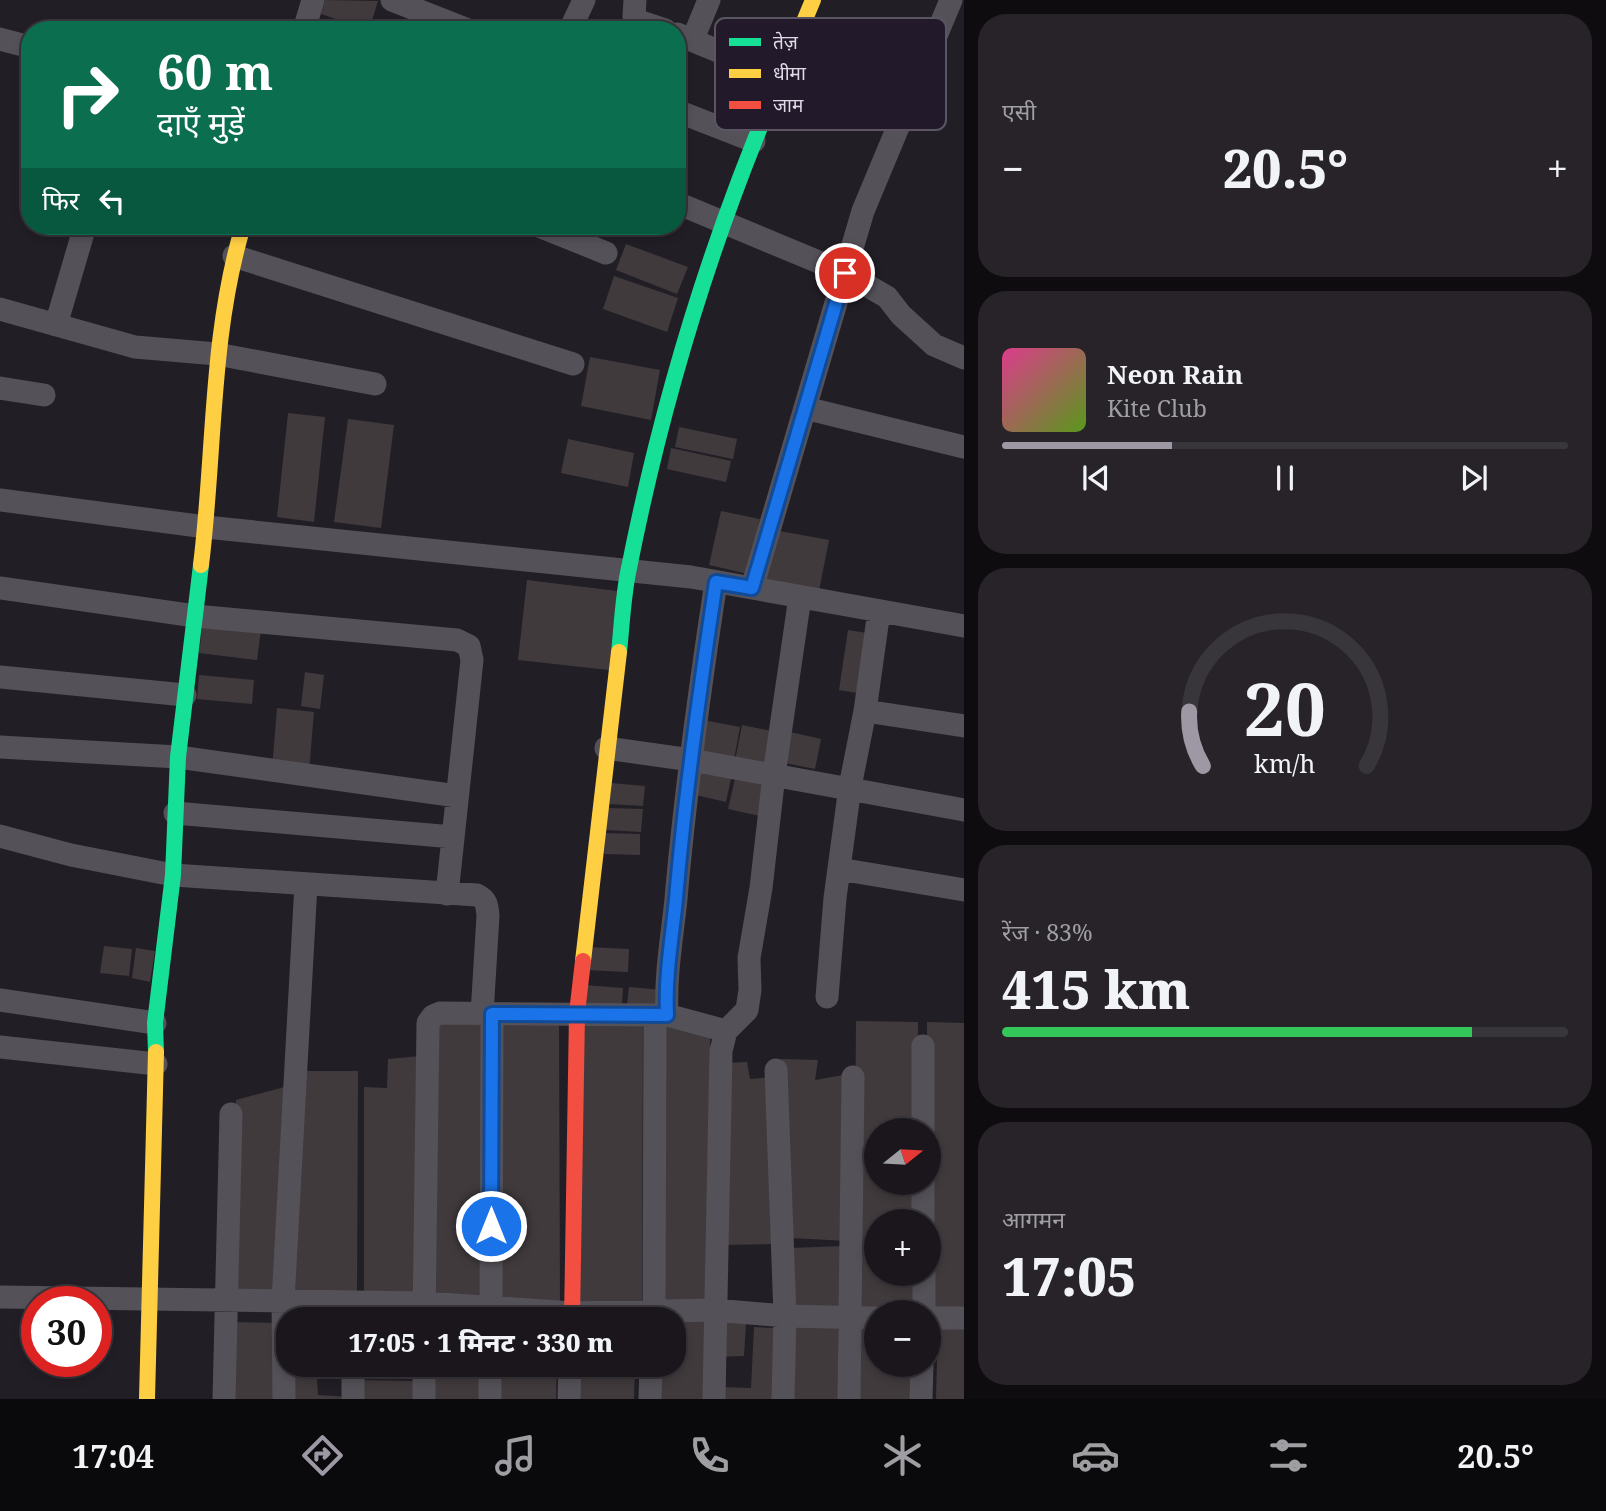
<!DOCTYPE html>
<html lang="hi">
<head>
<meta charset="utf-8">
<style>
	:root { --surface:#1a161c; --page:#272329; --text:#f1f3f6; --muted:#9f9fa3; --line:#38353b; --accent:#9d98a3 }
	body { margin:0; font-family:"Noto Serif","Noto Sans Devanagari",serif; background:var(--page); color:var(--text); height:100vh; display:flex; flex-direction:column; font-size:26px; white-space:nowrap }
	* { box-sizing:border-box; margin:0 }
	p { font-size:23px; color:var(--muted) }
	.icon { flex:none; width:38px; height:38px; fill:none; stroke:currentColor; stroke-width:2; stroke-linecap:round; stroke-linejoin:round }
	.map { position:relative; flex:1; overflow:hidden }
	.drawer { display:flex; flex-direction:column; gap:14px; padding:14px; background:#0e0c0f; width:642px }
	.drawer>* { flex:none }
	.guide { position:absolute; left:21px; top:21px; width:665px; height:214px; border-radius:28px; box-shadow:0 4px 10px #0003,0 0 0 2px var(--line); background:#0b6e4f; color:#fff; overflow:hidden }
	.needle { width:46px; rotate:72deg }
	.tools { position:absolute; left:864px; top:1118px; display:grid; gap:14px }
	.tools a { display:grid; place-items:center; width:77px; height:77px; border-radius:50%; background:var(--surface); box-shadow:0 4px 10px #0003,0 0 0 2px var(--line); font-size:35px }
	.speed { position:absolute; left:21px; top:1286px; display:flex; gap:14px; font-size:35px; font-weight:700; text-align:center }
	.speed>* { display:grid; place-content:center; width:91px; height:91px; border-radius:50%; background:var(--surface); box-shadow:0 4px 10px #0003,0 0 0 2px var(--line); line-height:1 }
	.speed .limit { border:10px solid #d22; background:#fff; color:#111 }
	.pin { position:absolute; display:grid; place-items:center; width:60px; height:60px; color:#fff; margin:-30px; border:4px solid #fff; border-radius:50%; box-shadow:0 2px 7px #0007 }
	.me { position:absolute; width:77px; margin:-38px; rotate:0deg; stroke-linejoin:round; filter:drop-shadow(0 0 5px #0008) }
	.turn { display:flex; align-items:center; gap:24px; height:147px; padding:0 21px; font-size:32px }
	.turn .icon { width:91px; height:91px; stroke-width:2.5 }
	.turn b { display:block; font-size:49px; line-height:60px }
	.then { display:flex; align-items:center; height:66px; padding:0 21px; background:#0003; gap:14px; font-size:26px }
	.big { font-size:52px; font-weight:800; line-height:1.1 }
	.drawer .tile { flex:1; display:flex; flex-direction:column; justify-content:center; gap:10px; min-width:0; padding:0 24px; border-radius:28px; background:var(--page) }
	.drawer .dial { align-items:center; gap:0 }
	.dial svg { height:182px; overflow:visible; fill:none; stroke:var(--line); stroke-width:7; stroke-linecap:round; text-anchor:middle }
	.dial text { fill:var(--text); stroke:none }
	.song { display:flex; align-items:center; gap:21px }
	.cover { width:84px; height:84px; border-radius:10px; background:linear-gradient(135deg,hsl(330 70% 55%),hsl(90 70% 35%)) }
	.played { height:7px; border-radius:4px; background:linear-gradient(90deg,var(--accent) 30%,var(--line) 30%) }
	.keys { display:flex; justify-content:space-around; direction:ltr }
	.heat { display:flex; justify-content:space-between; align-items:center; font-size:38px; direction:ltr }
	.charge { height:10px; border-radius:5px; background:linear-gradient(90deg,#34c759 83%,var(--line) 0) }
	.trip { position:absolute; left:276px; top:1307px; width:410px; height:70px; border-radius:28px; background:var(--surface); box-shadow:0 4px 10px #0003,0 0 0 2px var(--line); font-weight:800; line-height:70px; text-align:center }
	.tabs { display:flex; height:112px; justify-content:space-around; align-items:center; background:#0a090b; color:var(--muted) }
	.tabs .icon { width:49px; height:49px }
	.tabs .active { color:var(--accent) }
	.tabs b { font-size:32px; color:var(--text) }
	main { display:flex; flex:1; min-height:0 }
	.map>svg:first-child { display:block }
</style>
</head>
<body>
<main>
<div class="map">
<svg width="964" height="1399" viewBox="0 0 964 1399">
	<rect width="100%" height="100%" fill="#221e26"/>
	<path fill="#403a3d" d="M325,0L378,1L369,30L321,14Z
		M626,244L688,267L677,294L616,270Z
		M614,276L678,298L667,332L603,309Z
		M590,357L660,370L651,420L581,406Z
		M288,413L325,417L314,522L277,517Z
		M348,419L394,425L381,528L334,522Z
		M679,427L737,439L733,459L675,447Z
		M568,439L634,453L628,487L561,473Z
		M671,448L731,461L726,482L667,469Z
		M721,511L760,519L748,574L709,565Z
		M774,530L829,540L819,591L764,581Z
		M527,580L617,591L609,670L518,660Z
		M203,623L261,630L257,660L199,653Z
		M848,630L873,634L863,694L839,690Z
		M305,672L324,675L320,709L301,706Z
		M199,675L254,680L252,704L197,699Z
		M277,708L314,712L309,772L272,769Z
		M703,720L740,727L733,765L696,758Z
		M742,725L776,732L768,772L734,766Z
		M786,731L821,739L815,769L780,762Z
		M698,761L733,769L726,802L691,794Z
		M737,770L768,776L760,816L728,809Z
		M611,783L645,786L643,806L609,804Z
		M607,808L643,809L641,832L606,830Z
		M605,833L640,834V855L604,854Z
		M104,946L132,949L129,976L100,973Z
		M587,947L629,949L628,972L586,970Z
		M136,948L155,951L150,982L132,978Z
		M584,985L623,988L622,1006L583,1003Z
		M629,987L662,990L661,1008L627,1005Z
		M643,1021L642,1306L579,1303L578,1022Z
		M856,1021L918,1022L917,1130H877V1183H917L916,1222H877V1274H916V1312L854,1310Z
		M435,1022H489L484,1303L425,1298Z
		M494,1022H559L560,1304H495Z
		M927,1022L964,1023V1312L928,1311L929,1130H927Z
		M658,1023L710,1030L711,1301L657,1305Z
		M421,1056L415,1303L364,1298V1087L387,1088L388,1059Z
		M782,1059L818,1060L815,1080L849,1074L848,1241L790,1238Z
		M747,1062L750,1079L773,1077L776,1244L721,1245L724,1063Z
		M299,1071H358L357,1294L292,1296Z
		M288,1086L280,1294H231L236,1100Z
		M842,1246V1313L793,1309L791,1248Z
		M706,1321L704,1399H652L654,1365H674V1322Z
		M231,1322L279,1323L278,1399H229Z
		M718,1323H746L744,1356L717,1357Z
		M938,1323L964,1325V1399H936Z
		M789,1324L838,1325V1399H788Z
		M854,1326H877V1365H912V1399H853Z
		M754,1327L774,1328V1399H718V1387L751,1388Z
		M429,1365H485L484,1399H429Z
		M496,1365H557L556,1399H495Z
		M580,1365H635L634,1399H579Z
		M288,1377L317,1379L318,1395L348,1397L347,1399H288Z
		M359,1380L415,1381V1399H359Z"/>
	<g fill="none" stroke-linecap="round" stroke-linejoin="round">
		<path stroke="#545158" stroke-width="23" d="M392,0L468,30
			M635,0L634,16L641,22L665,30
			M304,30L313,0
			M570,30L584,0
			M677,34L781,77
			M0,39L30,47
			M693,39L709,0
			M677,111L754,141
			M677,203L845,273L887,297L901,315L934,345L964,358
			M539,226L606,253
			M234,256L573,364
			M0,309L135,347L217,354L375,384
			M56,325L85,226
			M0,388L44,395
			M805,408L964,447
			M0,500L206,527L691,577L964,626
			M0,588L195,616L457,640L469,646L472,660L447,894
			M752,588L863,211L951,0
			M0,677L185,695
			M865,711L964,726
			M0,747L178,757L457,796
			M606,748L691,760L964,810
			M175,813L453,837
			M0,836L71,855L173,875L477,895C487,900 487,905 488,916L482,1014
			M839,869L964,890
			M827,997L835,898L850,787L865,711L879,611
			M0,1000L155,1023
			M667,1015L726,1031
			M923,1046V1130
			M0,1047L156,1064
			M776,1070L785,1316L783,1399
			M923,1183V1222
			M924,1274V1312
			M0,1297L425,1303L572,1313L715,1310L785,1316L877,1318
			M929,1318H964
			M424,1320L428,1023L433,1016L440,1013L655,1015
			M491,1320L492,1014
			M654,1320L655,1015H667C665,976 672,938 676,899C685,793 700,687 716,582
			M224,1399L231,1114
			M284,1399L283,1301L306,884
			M353,1399V1365
			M424,1399V1365
			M490,1399V1365
			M569,1399L570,1365
			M650,1399L651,1365
			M714,1399L721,1051L726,1031L747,1010L750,990L749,958L761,888L774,775L800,597
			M849,1399L853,1077
			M921,1399L922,1365"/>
		<path stroke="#16e098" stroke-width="16" d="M619,652C622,624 623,595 629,568C661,407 709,247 773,96
			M156,1052L155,1023L173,875L178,757L201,565"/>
		<path stroke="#ffcf43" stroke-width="16" d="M773,96L813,0
			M201,565C215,452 210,336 243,226
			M583,961L619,652
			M147,1399L156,1052"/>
		<path stroke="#f24e42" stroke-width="16" d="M572,1320L577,1013L583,961"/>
	</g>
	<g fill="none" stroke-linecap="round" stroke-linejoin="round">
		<defs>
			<path id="route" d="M491,1226L492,1014L667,1015C665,976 672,938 676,899C685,793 700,687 716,582L752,588L845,273"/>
		</defs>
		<use href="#route" stroke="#114b97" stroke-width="18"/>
		<use href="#route" stroke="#1a73e8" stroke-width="12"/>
	</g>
	<rect x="715" y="18" width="231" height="112" rx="10" fill="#221a2a" stroke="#5b5462" stroke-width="2"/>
	<rect x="729" y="38" width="32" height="8" fill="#16e098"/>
	<rect x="729" y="69" width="32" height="9" fill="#ffcf43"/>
	<rect x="729" y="101" width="32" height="8" fill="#f24e42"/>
	<g font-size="19" fill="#dfdae6">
		<text x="773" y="49">तेज़</text>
		<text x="773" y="80">धीमा</text>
		<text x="773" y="112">जाम</text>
	</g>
</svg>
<div class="tools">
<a><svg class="needle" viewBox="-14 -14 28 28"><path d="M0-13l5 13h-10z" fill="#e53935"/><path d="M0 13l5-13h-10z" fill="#9f9fa3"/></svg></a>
<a>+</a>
<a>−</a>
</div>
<div class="speed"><div class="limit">30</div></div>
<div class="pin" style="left:845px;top:273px;background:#d93025"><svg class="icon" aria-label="arrive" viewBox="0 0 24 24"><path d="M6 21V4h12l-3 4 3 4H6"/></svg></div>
<svg class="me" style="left:491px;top:1226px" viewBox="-20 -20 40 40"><circle r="17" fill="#1a73e8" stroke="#fff" stroke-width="3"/><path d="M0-11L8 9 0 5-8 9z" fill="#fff"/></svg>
<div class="trip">17:05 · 1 मिनट · 330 m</div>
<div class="guide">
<div class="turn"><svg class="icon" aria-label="right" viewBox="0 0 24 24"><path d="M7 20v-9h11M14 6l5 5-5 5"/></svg><div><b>60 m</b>दाएँ मुड़ें</div></div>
<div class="then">फिर<svg class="icon" aria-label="left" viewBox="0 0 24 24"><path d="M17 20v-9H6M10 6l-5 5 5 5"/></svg></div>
</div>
</div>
<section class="drawer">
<div class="tile"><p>एसी</p>
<div class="heat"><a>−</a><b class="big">20.5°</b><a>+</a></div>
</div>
<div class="tile">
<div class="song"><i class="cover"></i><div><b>Neon Rain</b><p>Kite Club</p></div></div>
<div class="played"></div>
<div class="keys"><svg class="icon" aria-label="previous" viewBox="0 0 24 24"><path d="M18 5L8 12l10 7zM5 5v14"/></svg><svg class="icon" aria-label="pause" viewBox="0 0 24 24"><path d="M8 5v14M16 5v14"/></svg><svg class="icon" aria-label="next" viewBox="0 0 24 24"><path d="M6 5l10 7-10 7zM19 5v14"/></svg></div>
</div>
<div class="tile dial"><svg viewBox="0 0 100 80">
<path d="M14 69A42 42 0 1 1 86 69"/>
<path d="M14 69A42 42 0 0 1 8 45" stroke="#9d98a3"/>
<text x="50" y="56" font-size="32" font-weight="700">20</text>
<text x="50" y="72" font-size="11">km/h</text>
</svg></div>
<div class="tile"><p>रेंज · 83%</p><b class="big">415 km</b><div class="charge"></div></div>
<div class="tile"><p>आगमन</p><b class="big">17:05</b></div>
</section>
</main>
<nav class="tabs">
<b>17:04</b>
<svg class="icon active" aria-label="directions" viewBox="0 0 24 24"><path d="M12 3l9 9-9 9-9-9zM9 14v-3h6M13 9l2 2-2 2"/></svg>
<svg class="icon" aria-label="music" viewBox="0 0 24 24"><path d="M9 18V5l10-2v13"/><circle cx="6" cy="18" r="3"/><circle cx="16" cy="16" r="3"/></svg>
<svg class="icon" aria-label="phone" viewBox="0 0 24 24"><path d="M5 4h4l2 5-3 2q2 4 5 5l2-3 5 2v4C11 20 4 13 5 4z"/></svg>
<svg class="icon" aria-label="climate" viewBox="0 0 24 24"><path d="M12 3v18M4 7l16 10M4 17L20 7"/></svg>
<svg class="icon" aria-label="car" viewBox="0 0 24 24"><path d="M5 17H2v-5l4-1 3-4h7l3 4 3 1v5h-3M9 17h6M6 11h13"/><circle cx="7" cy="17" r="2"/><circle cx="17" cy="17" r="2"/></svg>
<svg class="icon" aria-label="filters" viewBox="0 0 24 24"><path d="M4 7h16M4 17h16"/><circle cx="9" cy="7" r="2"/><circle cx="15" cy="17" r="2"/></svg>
<b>20.5°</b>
</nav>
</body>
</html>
